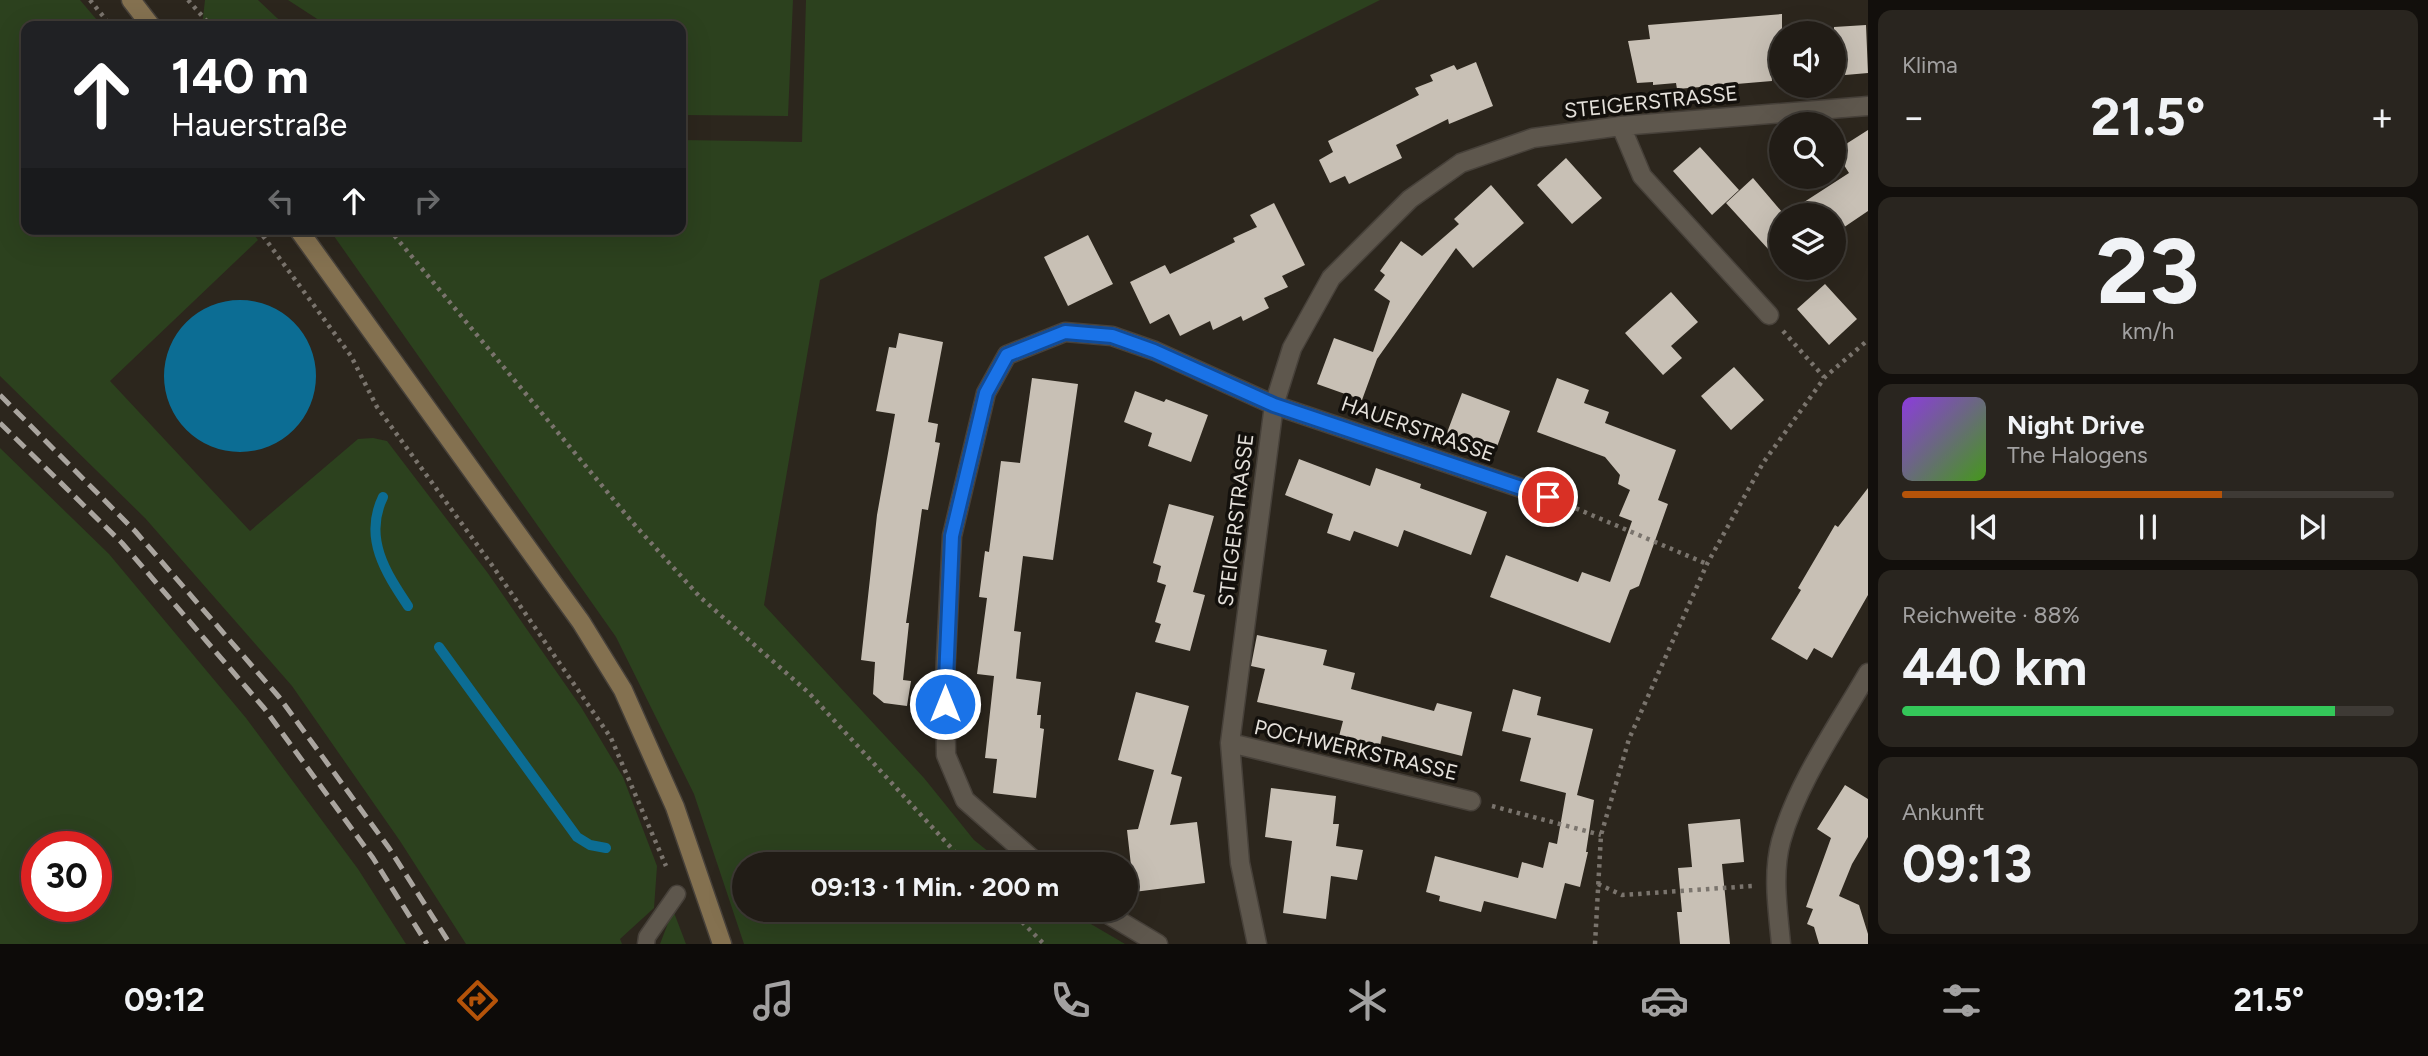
<!DOCTYPE html>
<html lang="de">
<head>
<meta charset="utf-8">
<style>
	:root { --surface:#211c16; --page:#29251f; --text:#f1f3f6; --muted:#a2a1a1; --line:#3e3a35; --accent:#b45309 }
	body { margin:0; font-family:Figtree,sans-serif; background:var(--page); color:var(--text); height:100vh; display:flex; flex-direction:column; font-size:26px; white-space:nowrap }
	* { box-sizing:border-box; margin:0 }
	p { font-size:23px; color:var(--muted) }
	.icon { flex:none; width:38px; height:38px; fill:none; stroke:currentColor; stroke-width:2; stroke-linecap:round; stroke-linejoin:round }
	.map { position:relative; flex:1; overflow:hidden }
	.panel { display:flex; flex-direction:column; gap:10px; padding:10px; background:#120f0c; width:560px }
	.panel>* { flex:none }
	.guide { position:absolute; left:21px; top:21px; width:665px; height:214px; border-radius:14px; box-shadow:0 7px 28px #0002,0 0 0 2px var(--line); background:#202124; color:#fff; overflow:hidden }
	.fabs { position:absolute; left:1769px; top:21px; display:grid; gap:14px }
	.fabs a { display:grid; place-items:center; width:77px; height:77px; border-radius:50%; background:var(--surface); box-shadow:0 7px 28px #0002,0 0 0 2px var(--line); font-size:35px }
	.speed { position:absolute; left:21px; top:831px; display:flex; gap:14px; font-size:35px; font-weight:700; text-align:center }
	.speed>* { display:grid; place-content:center; width:91px; height:91px; border-radius:50%; background:var(--surface); box-shadow:0 7px 28px #0002,0 0 0 2px var(--line); line-height:1 }
	.speed .limit { border:10px solid #d22; background:#fff; color:#111 }
	.pin { position:absolute; display:grid; place-items:center; width:60px; height:60px; color:#fff; margin:-30px; border:4px solid #fff; border-radius:50%; box-shadow:0 2px 7px #0007 }
	.me { position:absolute; width:77px; margin:-38px; rotate:0deg; stroke-linejoin:round; filter:drop-shadow(0 0 5px #0008) }
	.turn { display:flex; align-items:center; gap:24px; height:147px; padding:0 35px; font-size:32px }
	.turn .icon { width:91px; height:91px; stroke-width:2.5 }
	.turn b { display:block; font-size:49px; line-height:60px }
	.lanes { display:flex; align-items:center; height:66px; padding:0 35px; background:#0003; justify-content:center; gap:35px; direction:ltr }
	.lanes .off { opacity:.35 }
	.big { font-size:52px; font-weight:700; line-height:1.1 }
	.panel .card { flex:1; display:flex; flex-direction:column; justify-content:center; gap:10px; min-width:0; padding:0 24px; border-radius:14px; background:var(--page) }
	.panel .dial { align-items:center; gap:0 }
	.dial b { font-size:91px; line-height:1 }
	.song { display:flex; align-items:center; gap:21px }
	.cover { width:84px; height:84px; border-radius:10px; background:linear-gradient(135deg,hsl(270 70% 55%),hsl(100 70% 35%)) }
	.played { height:7px; border-radius:4px; background:linear-gradient(90deg,var(--accent) 65%,var(--line) 65%) }
	.keys { display:flex; justify-content:space-around; direction:ltr }
	.heat { display:flex; justify-content:space-between; align-items:center; font-size:38px; direction:ltr }
	.charge { height:10px; border-radius:5px; background:linear-gradient(90deg,#34c759 88%,var(--line) 0) }
	.trip { position:absolute; left:732px; top:852px; width:406px; height:70px; border-radius:35px; background:var(--surface); box-shadow:0 7px 28px #0002,0 0 0 2px var(--line); font-weight:700; line-height:70px; text-align:center }
	.menu { display:flex; height:112px; justify-content:space-around; align-items:center; background:#0d0b09; color:var(--muted) }
	.menu .icon { width:49px; height:49px }
	.menu .on { color:var(--accent) }
	.menu b { font-size:32px; color:var(--text) }
	main { display:flex; flex:1; min-height:0 }
	.map>svg:first-child { display:block }
</style>
</head>
<body>
<main>
<div class="map">
<svg width="1868" height="944" viewBox="0 0 1868 944">
	<rect width="100%" height="100%" fill="#2c261d"/>
	<path fill="#2c411e" fill-rule="evenodd" d="M0,0H80L102,26H26V229H250L258,240L110,381L250,531L358,439L373,438L387,441L487,572L581,707L623,777L657,866L654,908L620,939L622,944H466L400,841L292,686L145,518L0,376Z
		M205,0H258L277,18L289,26H202Z
		M288,0H793L788,116L681,115V26H328Z
		M806,0H1380L820,280L764,605L924,778L974,840L1004,864H744V910H1067L1125,944H744L694,794L616,637L329,229H681V140L802,142Z
		M0,448L109,554L246,718L358,869L406,944H0ZM37,847H96V906H37Z
		M673,910L686,944H660Z"/>
	<path fill="#0c6d94" d="M164 376a76 76 0 1 1 152 0a76 76 0 1 1-152 0Z"/>
	<g fill="none" stroke-linecap="round" stroke-linejoin="round">
		<path stroke="#0c6d94" stroke-width="10" d="M383,497C363,538 386,573 408,606
			M439,647L577,837L590,845L606,848"/>
	</g>
	<path fill="#c8c0b5" d="M1782,14V56L1770,57L1772,81L1677,89L1676,83L1653,85V82L1637,83L1628,41L1650,39L1648,25Z
		M1866,25L1868,73L1834,76V27Z
		M1476,62L1493,106L1449,124L1448,119L1396,145L1402,158L1349,184L1345,176L1330,183L1319,160L1333,152L1328,141L1419,95L1415,88L1433,81L1430,75L1454,65L1457,70Z
		M1868,130V211L1834,234V215H1784L1849,173L1835,151Z
		M1700,147L1739,190L1712,215L1673,171Z
		M1566,158L1602,198L1572,224L1537,185Z
		M1753,178L1782,212V238L1769,250L1726,203Z
		M1491,185L1524,223L1473,268L1456,248L1377,359L1362,400L1317,384L1334,338L1373,352L1390,301L1374,290L1385,275L1380,271L1401,241L1422,256L1459,224L1454,219Z
		M1274,203L1305,265L1282,276L1288,287L1264,298L1269,308L1243,321L1241,316L1213,330L1210,321L1180,336L1169,314L1150,324L1130,282L1165,265L1170,274L1235,242L1233,238L1257,227L1250,215Z
		M1088,235L1113,284L1068,306L1044,257Z
		M1825,284L1857,319L1829,345L1797,309Z
		M1671,292L1698,322L1671,346L1682,358L1663,375L1625,333Z
		M899,333L943,342L928,422L938,424L935,442L940,443L928,510L922,509L906,623H909L903,680L911,681L907,706L884,703L873,694L875,662L861,660L877,515L895,414L876,411L889,347L896,348Z
		M1734,367L1764,400L1731,430L1701,396Z
		M1032,378L1078,384L1053,560L1023,556L1014,631L1021,632L1016,679L1005,677L1041,682L1037,715H1041L1040,728L1044,729L1036,798L993,793L997,759L985,758L994,676L977,674L987,598L979,597L985,551L989,552L1001,461L1020,463Z
		M1557,378L1589,390L1584,403L1609,412L1605,423L1676,450L1658,500L1668,504L1639,586L1630,590L1610,643L1490,597L1506,555L1578,582L1582,572L1610,582L1632,521L1619,516L1630,490L1618,484L1620,475L1605,457L1537,432Z
		M1135,391L1164,402L1166,399L1208,415L1191,462L1148,446L1152,433L1124,422Z
		M1462,393L1510,411L1494,455L1445,438Z
		M1299,459L1370,486L1376,468L1421,484L1420,488L1487,512L1471,555L1404,530L1398,547L1354,531L1350,541L1327,533L1333,514L1285,495Z
		M1868,488V595L1832,658L1814,648L1807,660L1771,639L1801,590L1798,588L1835,525L1838,527Z
		M1169,504L1214,516L1193,592L1205,595L1190,651L1155,642L1161,624L1155,622L1166,585L1157,582L1161,566L1153,563Z
		M1257,635L1327,650L1323,665L1355,673L1351,689L1434,711L1437,703L1472,712L1462,756L1382,736L1379,750L1338,740L1343,721L1257,702L1265,669L1251,666Z
		M1513,689L1541,697L1537,715L1593,729L1577,795L1594,800L1586,852H1588L1580,887L1565,883L1556,919L1484,901L1481,912L1439,901L1440,896L1426,892L1435,856L1518,878L1522,862L1543,868L1549,842L1557,844L1566,793L1520,781L1531,738L1502,731Z
		M1136,692L1189,706L1171,774L1182,777L1170,825L1197,822L1205,883L1134,892L1127,830L1138,829L1154,770L1118,760Z
		M1845,785L1868,799V837L1852,864L1839,896L1859,905L1868,934V944H1819L1814,927L1807,924L1813,909L1806,907L1831,838L1817,829Z
		M1271,788L1336,796L1333,824H1339L1336,846L1363,850L1357,880L1331,876L1326,919L1283,913L1292,841L1265,837Z
		M1740,819L1744,862L1722,864L1730,944H1680L1677,912H1682L1678,868L1692,867L1688,824Z"/>
	<g fill="none" stroke-linecap="round" stroke-linejoin="round">
		<defs>
			<path id="lane" d="M646,944L647,937L677,894"/>
			<path id="street" d="M1621,126L1642,176L1769,315
				M1230,743L1471,801
				M1038,864L965,800L946,755L945,678L952,536L986,393L1007,355L1065,332L1112,336L1155,351L1274,405L1548,497
				M1101,910L1158,944
				M1257,944L1240,863L1230,743L1274,405L1292,348L1331,278L1410,199L1461,163L1533,138L1621,126L1868,106
				M1781,944C1778,911 1772,874 1781,841C1798,781 1837,727 1868,673"/>
			<path id="secondary" d="M131,0L151,26
				M298,229L581,622L623,690L675,807L722,944"/>
		</defs>
		<use href="#lane" stroke="#47413a" stroke-width="19"/>
		<use href="#street" stroke="#47413a" stroke-width="21"/>
		<use href="#secondary" stroke="#47413a" stroke-width="21"/>
		<path stroke="#7a746d" stroke-width="4.5" stroke-dasharray="3.5 5" stroke-linecap="butt" d="M90,0L111,26
			M188,0L211,26
			M258,229L351,356L377,407L494,568L611,738L666,866
			M389,229L633,523L700,597L809,693L966,864
			M1783,331L1824,377
			M1568,505L1707,564
			M1492,806L1601,835
			M1598,884L1622,895L1752,886
			M1010,910L1044,944
			M1595,944L1601,835L1629,739L1707,564L1763,463L1825,377L1868,340"/>
		<use href="#lane" stroke="#5e574d" stroke-width="16"/>
		<use href="#street" stroke="#5e574d" stroke-width="18"/>
		<use href="#secondary" stroke="#847150" stroke-width="18"/>
		<path stroke="#aaa59f" stroke-width="5" stroke-dasharray="14 7" stroke-linecap="butt" d="M0,395L135,531L279,697L389,848L450,944
			M0,423L122,543L264,708L373,858L427,944"/>
	</g>
	<g fill="none" stroke-linecap="round" stroke-linejoin="round">
		<defs>
			<path id="route" d="M945,704L952,536L986,393L1007,355L1065,332L1112,336L1154,351L1274,405L1548,497"/>
		</defs>
		<use href="#route" stroke="#114b97" stroke-width="18"/>
		<use href="#route" stroke="#1a73e8" stroke-width="12"/>
	</g>
	<g text-anchor="middle" stroke-width="7" stroke-linejoin="round" paint-order="stroke">
		<g font-size="21" fill="#e5e1db" stroke="#13100c">
			<text transform="translate(1651 102) rotate(-6)" y="7">STEIGERSTRASSE</text>
			<text transform="translate(1418 429) rotate(19)" y="7">HAUERSTRASSE</text>
			<text transform="translate(1236 520) rotate(-83)" y="7">STEIGERSTRASSE</text>
			<text transform="translate(1356 750) rotate(13)" y="7">POCHWERKSTRASSE</text>
		</g>
	</g>
</svg>
<div class="fabs">
<a><svg class="icon" aria-label="sound" viewBox="0 0 24 24"><path d="M4 9h4l5-4v14l-5-4H4zM17 9q2 3 0 6"/></svg></a>
<a><svg class="icon" aria-label="search" viewBox="0 0 24 24"><circle cx="10" cy="10" r="6"/><path d="M15 15l6 6"/></svg></a>
<a><svg class="icon" aria-label="layers" viewBox="0 0 24 24"><path d="M12 4l9 5-9 5-9-5zM3 14l9 5 9-5"/></svg></a>
</div>
<div class="speed"><div class="limit">30</div></div>
<div class="pin" style="left:1548px;top:497px;background:#d93025"><svg class="icon" aria-label="arrive" viewBox="0 0 24 24"><path d="M6 21V4h12l-3 4 3 4H6"/></svg></div>
<svg class="me" style="left:945px;top:704px" viewBox="-20 -20 40 40"><circle r="17" fill="#1a73e8" stroke="#fff" stroke-width="3"/><path d="M0-11L8 9 0 5-8 9z" fill="#fff"/></svg>
<div class="trip">09:13 · 1 Min. · 200 m</div>
<div class="guide">
<div class="turn"><svg class="icon" aria-label="ahead" viewBox="0 0 24 24"><path d="M12 20V5M6 11l6-6 6 6"/></svg><div><b>140 m</b>Hauerstraße</div></div>
<div class="lanes"><svg class="icon off" aria-label="left" viewBox="0 0 24 24"><path d="M17 20v-9H6M10 6l-5 5 5 5"/></svg><svg class="icon" aria-label="ahead" viewBox="0 0 24 24"><path d="M12 20V5M6 11l6-6 6 6"/></svg><svg class="icon off" aria-label="right" viewBox="0 0 24 24"><path d="M7 20v-9h11M14 6l5 5-5 5"/></svg></div>
</div>
</div>
<section class="panel">
<div class="card"><p>Klima</p>
<div class="heat"><a>−</a><b class="big">21.5°</b><a>+</a></div>
</div>
<div class="card dial"><b>23</b><p>km/h</p></div>
<div class="card">
<div class="song"><i class="cover"></i><div><b>Night Drive</b><p>The Halogens</p></div></div>
<div class="played"></div>
<div class="keys"><svg class="icon" aria-label="previous" viewBox="0 0 24 24"><path d="M18 5L8 12l10 7zM5 5v14"/></svg><svg class="icon" aria-label="pause" viewBox="0 0 24 24"><path d="M8 5v14M16 5v14"/></svg><svg class="icon" aria-label="next" viewBox="0 0 24 24"><path d="M6 5l10 7-10 7zM19 5v14"/></svg></div>
</div>
<div class="card"><p>Reichweite · 88%</p><b class="big">440 km</b><div class="charge"></div></div>
<div class="card"><p>Ankunft</p><b class="big">09:13</b></div>
</section>
</main>
<nav class="menu">
<b>09:12</b>
<svg class="icon on" aria-label="directions" viewBox="0 0 24 24"><path d="M12 3l9 9-9 9-9-9zM9 14v-3h6M13 9l2 2-2 2"/></svg>
<svg class="icon" aria-label="music" viewBox="0 0 24 24"><path d="M9 18V5l10-2v13"/><circle cx="6" cy="18" r="3"/><circle cx="16" cy="16" r="3"/></svg>
<svg class="icon" aria-label="phone" viewBox="0 0 24 24"><path d="M5 4h4l2 5-3 2q2 4 5 5l2-3 5 2v4C11 20 4 13 5 4z"/></svg>
<svg class="icon" aria-label="climate" viewBox="0 0 24 24"><path d="M12 3v18M4 7l16 10M4 17L20 7"/></svg>
<svg class="icon" aria-label="car" viewBox="0 0 24 24"><path d="M5 17H2v-5l4-1 3-4h7l3 4 3 1v5h-3M9 17h6M6 11h13"/><circle cx="7" cy="17" r="2"/><circle cx="17" cy="17" r="2"/></svg>
<svg class="icon" aria-label="filters" viewBox="0 0 24 24"><path d="M4 7h16M4 17h16"/><circle cx="9" cy="7" r="2"/><circle cx="15" cy="17" r="2"/></svg>
<b>21.5°</b>
</nav>
</body>
</html>
